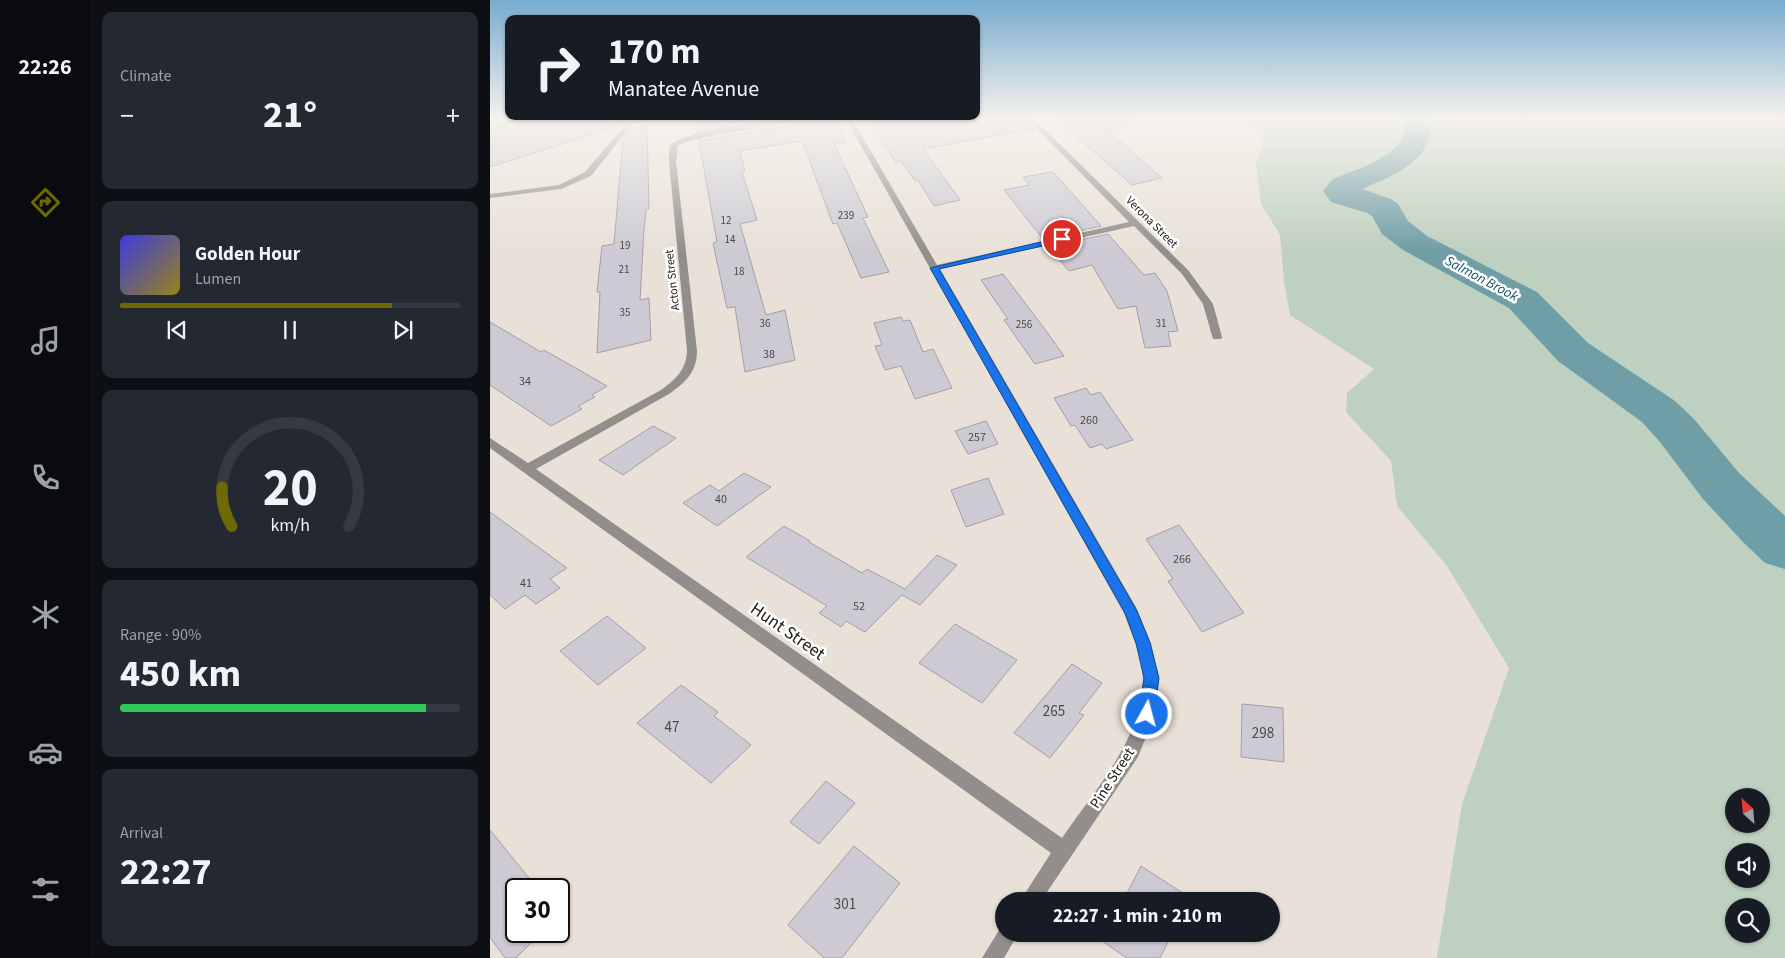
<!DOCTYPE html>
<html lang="en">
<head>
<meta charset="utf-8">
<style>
	:root { --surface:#171b24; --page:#242831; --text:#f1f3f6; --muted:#9ea1a6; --line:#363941; --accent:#6d6a05 }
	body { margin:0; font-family:"Source Sans 3",sans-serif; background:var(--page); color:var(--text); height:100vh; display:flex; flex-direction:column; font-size:19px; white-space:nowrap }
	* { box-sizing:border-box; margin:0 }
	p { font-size:16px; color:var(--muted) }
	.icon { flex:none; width:28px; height:28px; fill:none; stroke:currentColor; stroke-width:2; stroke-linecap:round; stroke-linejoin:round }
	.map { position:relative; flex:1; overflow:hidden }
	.side { display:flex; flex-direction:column; gap:12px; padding:12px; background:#0d0f14; width:400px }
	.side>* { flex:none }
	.guide { position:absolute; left:15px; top:15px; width:475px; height:105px; border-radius:10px; box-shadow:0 1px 4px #0004; background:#171b24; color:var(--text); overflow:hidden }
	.needle { width:32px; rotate:334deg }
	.tools { position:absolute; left:1235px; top:788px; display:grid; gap:10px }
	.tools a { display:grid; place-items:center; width:45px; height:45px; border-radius:50%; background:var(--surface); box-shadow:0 1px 4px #0004; font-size:25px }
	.speed { position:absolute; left:15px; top:878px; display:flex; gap:10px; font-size:25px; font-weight:700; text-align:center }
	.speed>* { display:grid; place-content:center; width:65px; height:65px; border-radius:50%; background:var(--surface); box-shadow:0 1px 4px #0004; line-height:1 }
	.speed .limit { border:2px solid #111; border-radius:8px; background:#fff; color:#111 }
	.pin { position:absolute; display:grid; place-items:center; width:42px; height:42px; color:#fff; margin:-21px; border:2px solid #fff; border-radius:50%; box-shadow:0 1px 5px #0007 }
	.me { position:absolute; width:55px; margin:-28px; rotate:7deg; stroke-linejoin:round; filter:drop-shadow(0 0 4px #0008) }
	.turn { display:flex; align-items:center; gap:18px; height:105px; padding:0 20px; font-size:22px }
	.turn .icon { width:65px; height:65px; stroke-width:2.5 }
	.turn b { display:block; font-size:35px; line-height:42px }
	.big { font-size:38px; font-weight:700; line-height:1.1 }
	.side .widget { flex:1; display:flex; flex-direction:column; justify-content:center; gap:8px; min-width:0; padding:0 18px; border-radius:10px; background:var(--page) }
	.side .dial { align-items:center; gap:0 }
	.dial svg { height:130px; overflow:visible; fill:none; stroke:var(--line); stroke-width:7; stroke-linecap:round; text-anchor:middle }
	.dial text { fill:var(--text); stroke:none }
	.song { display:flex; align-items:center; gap:15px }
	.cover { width:60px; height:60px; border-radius:8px; background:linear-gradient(135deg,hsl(240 70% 55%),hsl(50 70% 35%)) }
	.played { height:5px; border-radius:2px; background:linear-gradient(90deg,var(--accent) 80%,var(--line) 80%) }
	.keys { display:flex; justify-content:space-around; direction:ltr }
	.heat { display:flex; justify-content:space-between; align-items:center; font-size:28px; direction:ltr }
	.charge { height:8px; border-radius:4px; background:linear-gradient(90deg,#34c759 90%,var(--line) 0) }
	.trip { position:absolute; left:505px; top:892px; width:285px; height:50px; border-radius:25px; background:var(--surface); box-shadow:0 1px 4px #0004; font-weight:700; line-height:50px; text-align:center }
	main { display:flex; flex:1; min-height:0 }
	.menu { display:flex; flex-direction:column; width:90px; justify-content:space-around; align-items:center; background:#090b0e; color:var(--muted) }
	.menu .icon { width:35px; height:35px }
	.menu .current { color:var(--accent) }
	.menu b { font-size:22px; color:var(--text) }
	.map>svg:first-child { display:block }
</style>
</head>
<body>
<main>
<nav class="menu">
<b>22:26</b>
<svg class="icon current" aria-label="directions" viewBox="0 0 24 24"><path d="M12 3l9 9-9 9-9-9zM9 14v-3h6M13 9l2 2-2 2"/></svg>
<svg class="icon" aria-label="music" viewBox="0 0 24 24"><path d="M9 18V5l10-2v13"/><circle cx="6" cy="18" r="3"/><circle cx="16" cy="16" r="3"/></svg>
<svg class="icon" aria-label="phone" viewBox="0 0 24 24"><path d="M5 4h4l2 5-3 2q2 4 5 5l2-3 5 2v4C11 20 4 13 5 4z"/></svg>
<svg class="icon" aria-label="climate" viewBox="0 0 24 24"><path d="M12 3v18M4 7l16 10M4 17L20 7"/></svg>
<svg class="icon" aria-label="car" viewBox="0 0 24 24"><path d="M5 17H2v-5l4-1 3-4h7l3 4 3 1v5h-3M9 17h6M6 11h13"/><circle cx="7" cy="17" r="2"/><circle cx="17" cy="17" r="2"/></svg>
<svg class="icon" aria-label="filters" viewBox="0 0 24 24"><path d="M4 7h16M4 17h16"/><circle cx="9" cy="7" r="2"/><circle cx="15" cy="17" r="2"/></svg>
</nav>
<section class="side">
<div class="widget"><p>Climate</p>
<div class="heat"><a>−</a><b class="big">21°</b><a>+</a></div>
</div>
<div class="widget">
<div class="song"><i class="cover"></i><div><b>Golden Hour</b><p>Lumen</p></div></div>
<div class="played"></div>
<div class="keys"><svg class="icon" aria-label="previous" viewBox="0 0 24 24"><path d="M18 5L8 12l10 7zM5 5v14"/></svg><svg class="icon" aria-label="pause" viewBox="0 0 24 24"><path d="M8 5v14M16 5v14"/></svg><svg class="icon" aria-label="next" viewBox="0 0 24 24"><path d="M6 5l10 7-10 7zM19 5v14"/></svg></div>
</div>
<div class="widget dial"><svg viewBox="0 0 100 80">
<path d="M14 69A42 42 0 1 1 86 69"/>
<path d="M14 69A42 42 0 0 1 8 45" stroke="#6d6a05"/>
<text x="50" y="56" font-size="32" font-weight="700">20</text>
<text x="50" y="72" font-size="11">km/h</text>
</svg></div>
<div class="widget"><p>Range · 90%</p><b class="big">450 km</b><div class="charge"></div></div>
<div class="widget"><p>Arrival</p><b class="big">22:27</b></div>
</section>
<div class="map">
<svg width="1295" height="958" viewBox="0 0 1295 958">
	<rect width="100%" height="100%" fill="#e9e1d8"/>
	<path fill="#bed0bf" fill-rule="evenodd" d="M741,117H1295V958H947L972,804L1019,668L957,566L907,506L901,461L856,412L857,393L884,369L800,315L794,281L790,235L771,204L766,164L774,140L765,129L744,121ZM1244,796H1271V824H1244ZM1244,851H1271V879H1244ZM1244,906H1271V934H1244Z"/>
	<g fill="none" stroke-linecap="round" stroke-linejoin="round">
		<path fill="#709ea7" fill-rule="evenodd" d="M916,117H942C941,123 942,130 940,136C932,166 897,178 872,189L901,199L908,204L918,221L937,236L1047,292L1098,343L1185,401L1204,419L1249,473L1295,516V569L1275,563L1254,543L1213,499L1170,442L1152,422L1068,361L1019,308L913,250L892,234L882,216L877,213L841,202L833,191L843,179C862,171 901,159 911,140C915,133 914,125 916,117Z"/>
	</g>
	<path fill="#cdcad4" stroke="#a29ea8" d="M37,117H140L133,125L0,167V130L9,127L6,126Z
		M204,117H301L207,132Z
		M335,117H352L354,143L344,144L378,217L373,218L399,272L371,278L347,223L343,224L312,141L250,151L255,171L252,172L267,220L250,224L276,315L295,310L305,360L255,372L245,307L237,308L223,243L227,242L209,141L333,119Z
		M375,117H533L544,129L433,149L470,200L444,206L428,180L425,181L411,161L406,162Z
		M564,117H651L620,133L672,178L642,185Z
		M157,125L159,209L156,210L154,230L150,300L159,298L161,340L107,353L110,292H107L112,246L124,244L133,139L142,128Z
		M561,172L565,174L611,226L553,239L514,190L539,185L533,177Z
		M618,234L654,275L665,273L677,291L688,331L678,332L681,346L655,348L646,306L628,309L602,265L579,271L559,247Z
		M513,274L557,332L574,356L545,364L514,320L518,319L491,280Z
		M411,317L413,321L420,320L433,352L443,349L462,388L425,399L411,366L395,370L385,346L392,345L384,323Z
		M0,322L51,352L54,350L117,386L102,395L105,397L88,406L92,409L61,426L0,385Z
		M596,388L601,395L610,392L643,440L616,449L612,444L600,448L585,425L581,426L564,398Z
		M496,421L508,444L478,454L465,431Z
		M163,426L186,438L133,475L109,460Z
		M254,473L281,487L227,526L193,503L220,485L229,491Z
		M498,478L514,514L476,527L461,490Z
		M0,512L77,568L60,579L70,588L46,604L35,595L15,609L0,595Z
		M689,525L754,613L712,632L678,581L683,579L656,539Z
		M294,526L320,541L319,542L372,573L377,569L415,589L447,555L467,565L430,605L412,595L375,632L356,621L351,627L329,613L337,606L256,557Z
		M117,616L156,648L108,685L70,651Z
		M465,624L527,660L492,703L429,663Z
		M582,664L612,683L589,713L594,715L560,758L524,733Z
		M191,685L228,712L224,716L261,745L221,783L147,723Z
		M752,704L793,708L794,762L751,757Z
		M336,781L365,803L329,844L300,822Z
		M0,830L48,889H26V931H53L26,958H15L0,937Z
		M364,846L410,883L352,958H334L298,925Z
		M651,866L699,897L697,901H633Z
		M616,934H682L670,958H637L612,941Z"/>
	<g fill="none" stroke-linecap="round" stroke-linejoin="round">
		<path fill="#928e8b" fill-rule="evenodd" d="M142,117H148L101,176L71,189L0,198V194L69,185L95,172Z
			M316,117H333L230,134L196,142L188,146L186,161L207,351C207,372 195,383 179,394L46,469L572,838C604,791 652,740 653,679C653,659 641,632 634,613L355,117H361L447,265L639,222L535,117H542L698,270L723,304L732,337L731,339H723L713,304L692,274L644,226L450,269L646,607L661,643L669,678L665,714L648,757L551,901H530L561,853L0,448V438L38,463L171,390C186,379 196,370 197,351L179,161C179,155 178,147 183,143C202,129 290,120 316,117Z
			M514,926V934H528L514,958H492L511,927Z"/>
	</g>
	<linearGradient id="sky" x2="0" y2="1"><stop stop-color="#78abce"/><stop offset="0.47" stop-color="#f5f2ed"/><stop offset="1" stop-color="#f5f2ed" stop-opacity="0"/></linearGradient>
	<rect width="1295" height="251" fill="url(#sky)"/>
	<path fill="#1a73e8" stroke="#114b97" d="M572,237L576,239L575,241L449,269L647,611L660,643L669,678L664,714L662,719L657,721L652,719L649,714L654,678L646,643L635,613L440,268Z"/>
	<g text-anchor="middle" stroke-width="5" stroke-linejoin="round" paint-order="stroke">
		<g font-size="11" fill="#4a4848">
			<text x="356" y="219">239</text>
			<text x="236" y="224">12</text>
			<text x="240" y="243">14</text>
			<text x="135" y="249">19</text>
			<text x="134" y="273">21</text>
			<text x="249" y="275">18</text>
			<text x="135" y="316">35</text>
			<text x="275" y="327">36</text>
			<text x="671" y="327">31</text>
			<text x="534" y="328">256</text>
		</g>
		<g font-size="12" fill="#1f1c19" stroke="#fff">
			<text transform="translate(662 222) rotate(45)" y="4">Verona Street</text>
			<text transform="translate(182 280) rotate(-96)" y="4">Acton Street</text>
		</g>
		<g font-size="12" fill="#4a4848">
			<text x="279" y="358">38</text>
			<text x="35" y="385">34</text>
			<text x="599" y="424">260</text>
			<text x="487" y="441">257</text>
			<text x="231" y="503">40</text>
			<text x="692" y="563">266</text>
			<text x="36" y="587">41</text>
			<text x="369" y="610">52</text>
		</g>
		<g font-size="14" font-style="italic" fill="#0e515c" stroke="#fff">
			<text transform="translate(992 278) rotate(28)" y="5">Salmon Brook</text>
		</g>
		<g font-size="15" fill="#4a4848">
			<text x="564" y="716">265</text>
			<text x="182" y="732">47</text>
			<text x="773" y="738">298</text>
			<text x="355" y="909">301</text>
		</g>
		<g font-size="15" fill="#1f1c19" stroke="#fff">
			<text transform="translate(622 778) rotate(-57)" y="5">Pine Street</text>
		</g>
		<g font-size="18" fill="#1f1c19" stroke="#fff">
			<text transform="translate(298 631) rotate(35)" y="6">Hunt Street</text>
		</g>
	</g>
</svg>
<div class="tools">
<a><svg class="needle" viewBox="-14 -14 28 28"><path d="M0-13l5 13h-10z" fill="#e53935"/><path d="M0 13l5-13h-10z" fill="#9ea1a6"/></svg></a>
<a><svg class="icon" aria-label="sound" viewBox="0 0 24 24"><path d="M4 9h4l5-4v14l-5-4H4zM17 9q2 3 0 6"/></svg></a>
<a><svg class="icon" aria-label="search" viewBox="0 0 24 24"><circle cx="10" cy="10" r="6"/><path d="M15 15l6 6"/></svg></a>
</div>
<div class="speed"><div class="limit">30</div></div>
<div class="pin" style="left:572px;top:239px;background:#d93025"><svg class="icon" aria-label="arrive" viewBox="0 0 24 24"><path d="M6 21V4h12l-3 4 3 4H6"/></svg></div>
<svg class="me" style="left:657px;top:714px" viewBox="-20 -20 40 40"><circle r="17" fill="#1a73e8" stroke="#fff" stroke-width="3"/><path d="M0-11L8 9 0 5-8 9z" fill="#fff"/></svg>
<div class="trip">22:27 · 1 min · 210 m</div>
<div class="guide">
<div class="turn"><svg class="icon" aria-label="right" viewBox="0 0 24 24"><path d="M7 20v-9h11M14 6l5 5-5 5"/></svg><div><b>170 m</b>Manatee Avenue</div></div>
</div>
</div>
</main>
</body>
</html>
